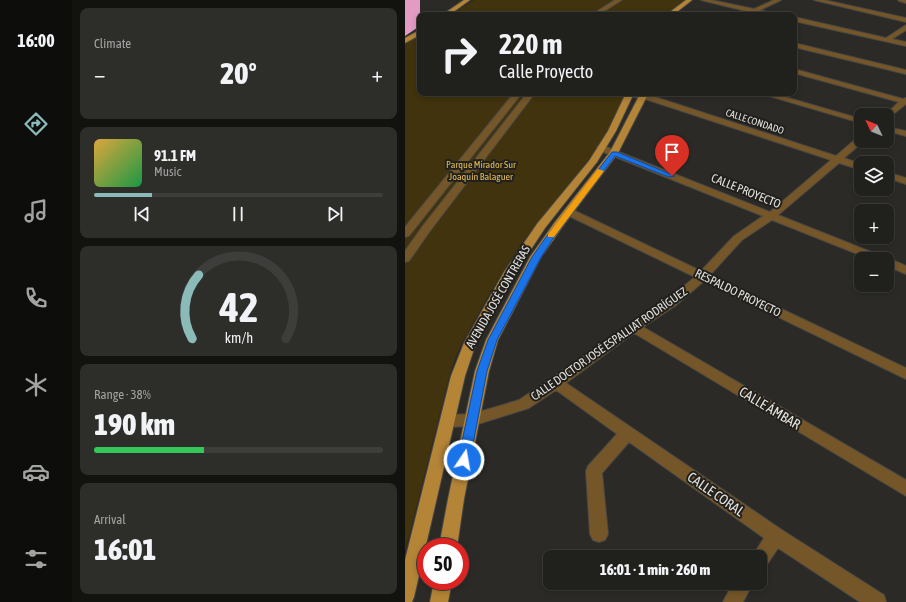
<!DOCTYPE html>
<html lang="en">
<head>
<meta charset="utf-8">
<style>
	:root { --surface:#20201c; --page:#2d2d29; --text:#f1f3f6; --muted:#a2a3a3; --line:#3d3e3b; --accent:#8bbbb9 }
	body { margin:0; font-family:"Asap Condensed",sans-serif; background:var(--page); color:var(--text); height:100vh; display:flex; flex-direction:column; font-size:15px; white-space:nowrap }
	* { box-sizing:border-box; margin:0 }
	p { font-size:13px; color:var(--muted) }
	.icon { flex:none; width:22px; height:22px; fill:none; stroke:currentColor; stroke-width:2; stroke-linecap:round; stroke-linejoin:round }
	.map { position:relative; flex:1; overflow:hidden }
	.side { display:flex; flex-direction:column; gap:8px; padding:8px; background:#12120f; width:333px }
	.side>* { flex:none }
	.guide { position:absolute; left:12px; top:12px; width:380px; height:84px; border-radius:8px; box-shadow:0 2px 6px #0003,0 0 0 1px var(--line); background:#20201c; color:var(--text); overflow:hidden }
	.needle { width:26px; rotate:313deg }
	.controls { position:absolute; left:449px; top:108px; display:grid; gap:8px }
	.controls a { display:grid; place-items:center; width:40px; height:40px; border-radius:8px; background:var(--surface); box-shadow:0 2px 6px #0003,0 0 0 1px var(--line); font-size:20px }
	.speed { position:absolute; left:12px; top:538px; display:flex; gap:8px; font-size:20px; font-weight:700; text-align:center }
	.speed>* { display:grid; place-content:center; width:52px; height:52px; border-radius:50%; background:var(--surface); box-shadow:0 2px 6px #0003,0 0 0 1px var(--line); line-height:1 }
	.speed .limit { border:6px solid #d22; background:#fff; color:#111 }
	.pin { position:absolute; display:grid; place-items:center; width:34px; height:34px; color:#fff; margin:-41px -17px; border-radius:50% 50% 50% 0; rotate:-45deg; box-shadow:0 0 4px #0007 }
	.pin .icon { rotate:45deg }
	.me { position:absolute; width:44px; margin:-22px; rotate:12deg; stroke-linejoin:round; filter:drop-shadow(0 0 3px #0008) }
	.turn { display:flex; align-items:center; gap:14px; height:84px; padding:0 16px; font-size:18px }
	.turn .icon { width:52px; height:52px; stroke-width:2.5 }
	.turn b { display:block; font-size:28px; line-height:34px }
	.big { font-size:30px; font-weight:800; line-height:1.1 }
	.side .card { flex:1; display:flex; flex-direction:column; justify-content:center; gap:6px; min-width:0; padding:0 14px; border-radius:8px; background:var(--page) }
	.side .dial { align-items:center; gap:0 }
	.dial svg { height:104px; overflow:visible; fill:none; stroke:var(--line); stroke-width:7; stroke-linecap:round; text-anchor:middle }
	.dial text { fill:var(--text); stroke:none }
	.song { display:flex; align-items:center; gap:12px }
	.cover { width:48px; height:48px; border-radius:6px; background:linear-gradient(135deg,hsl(40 70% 55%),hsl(140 70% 35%)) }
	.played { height:4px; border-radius:2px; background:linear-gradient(90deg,var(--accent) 20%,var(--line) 20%) }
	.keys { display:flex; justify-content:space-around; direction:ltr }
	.heat { display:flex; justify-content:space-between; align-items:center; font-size:22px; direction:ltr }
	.charge { height:6px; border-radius:3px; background:linear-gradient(90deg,#34c759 38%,var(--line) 0) }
	.trip { position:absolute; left:138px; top:550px; width:224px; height:40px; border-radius:8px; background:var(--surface); box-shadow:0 2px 6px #0003,0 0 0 1px var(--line); font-weight:800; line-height:40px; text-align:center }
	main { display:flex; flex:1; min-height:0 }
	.tabs { display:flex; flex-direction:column; width:72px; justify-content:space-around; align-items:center; background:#0d0d0b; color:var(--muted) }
	.tabs .icon { width:28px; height:28px }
	.tabs .on { color:var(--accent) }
	.tabs b { font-size:18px; color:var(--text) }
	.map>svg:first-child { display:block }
</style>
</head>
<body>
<main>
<nav class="tabs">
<b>16:00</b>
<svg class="icon on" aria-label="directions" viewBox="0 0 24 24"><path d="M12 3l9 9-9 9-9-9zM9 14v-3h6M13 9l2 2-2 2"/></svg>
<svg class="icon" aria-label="music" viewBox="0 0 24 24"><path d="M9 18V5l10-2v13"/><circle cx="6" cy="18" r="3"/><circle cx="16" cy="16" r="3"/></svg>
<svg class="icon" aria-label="phone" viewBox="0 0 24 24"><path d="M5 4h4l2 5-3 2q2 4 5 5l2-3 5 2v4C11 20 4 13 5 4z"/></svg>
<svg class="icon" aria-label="climate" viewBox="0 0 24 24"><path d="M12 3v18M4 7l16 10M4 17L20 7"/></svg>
<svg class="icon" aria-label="car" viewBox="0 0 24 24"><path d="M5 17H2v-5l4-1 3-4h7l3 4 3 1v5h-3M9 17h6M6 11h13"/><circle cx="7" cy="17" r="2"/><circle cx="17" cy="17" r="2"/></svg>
<svg class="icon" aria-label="filters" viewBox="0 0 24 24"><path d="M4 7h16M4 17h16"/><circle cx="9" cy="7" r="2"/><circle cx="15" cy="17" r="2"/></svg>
</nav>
<section class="side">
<div class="card"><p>Climate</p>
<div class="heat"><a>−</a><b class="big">20°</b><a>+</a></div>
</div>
<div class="card">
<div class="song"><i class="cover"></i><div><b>91.1 FM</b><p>Music</p></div></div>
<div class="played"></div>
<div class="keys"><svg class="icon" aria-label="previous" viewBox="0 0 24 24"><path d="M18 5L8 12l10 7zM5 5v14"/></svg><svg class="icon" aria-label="pause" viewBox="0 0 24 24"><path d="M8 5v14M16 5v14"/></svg><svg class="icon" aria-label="next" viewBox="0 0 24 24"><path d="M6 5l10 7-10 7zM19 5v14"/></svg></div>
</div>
<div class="card dial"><svg viewBox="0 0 100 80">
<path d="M14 69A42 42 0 1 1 86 69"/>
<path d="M14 69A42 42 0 0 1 19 20" stroke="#8bbbb9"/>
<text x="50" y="56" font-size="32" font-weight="700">42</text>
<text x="50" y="72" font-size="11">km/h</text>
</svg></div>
<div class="card"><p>Range · 38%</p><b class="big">190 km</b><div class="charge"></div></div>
<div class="card"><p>Arrival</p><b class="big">16:01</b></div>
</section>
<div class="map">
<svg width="501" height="602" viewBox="0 0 501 602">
	<rect width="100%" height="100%" fill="#2b2a26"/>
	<path fill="#40330d" d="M69,0H280L260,15H46Z
		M15,34V93H221C200,152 152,194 117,243C94,275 76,309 57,343L50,358L44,377L0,552V44Z"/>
	<path fill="#e39ac3" d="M0,0H15V26L0,36Z"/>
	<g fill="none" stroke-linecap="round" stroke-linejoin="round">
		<defs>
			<path id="minor" d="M210,0H217L193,15H186Z
				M296,0H306L349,9L369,0H376L355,10L372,15L349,13Z
				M409,0H419L501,18V22Z
				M493,0H501V3L494,1Z
				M389,17L481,38L501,25V30L487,39L501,42V46L389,21Z
				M389,43L501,70V74L389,47Z
				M389,69L498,99L501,98V104L482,119V115H480L494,102L389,73Z
				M109,93H117L4,236L0,237V227Z
				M122,93H130L25,231L4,261L0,262V251L17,227Z
				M222,93L241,94L431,156L453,137L456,136V141H459L439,158L456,164V170L434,163L373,215L479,257L480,259C487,259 495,263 501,266V274L482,266V259H465L367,220L337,240L305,275L501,368V379L299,281L270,306L238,327L501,480V496L229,333L161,383L377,530L479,595L481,602H455L373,548L361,566L355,569V557H347L359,538L224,442L197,473L203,534L200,540L194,542L188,540L185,534L181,471L183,466L212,434L151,390L124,408L67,426L42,427L37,425L35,421L37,417L42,415L67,414L114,400L262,300L290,277L160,214L159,212L160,210H168L296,271L329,236L358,216L193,150L192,148L193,146H199L365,212L426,160L237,98L222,96Z
				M354,93H366L456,119V123Z
				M482,127L501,131V136L482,131Z
				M482,172L501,178V184L482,178Z
				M328,583H348L338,602H318Z"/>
			<path id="major" d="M59,0H65L44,15H37Z
				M281,0H287L268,15H261Z
				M15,30V35L0,43V38Z
				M221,93H229L211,131L192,162L140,228L111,272L71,343L60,376L9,597L7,602H0V560L46,376L59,343L99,272L132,224L184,161L203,131Z
				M234,93H242V96L213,153L158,226L136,257L93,340L84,371L59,499L52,547H34L43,499L70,371L81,340L125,257L150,222L205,152L234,96Z
				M29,581H47L43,602H25Z"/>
		</defs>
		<use href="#minor" stroke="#484744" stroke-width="2"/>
		<use href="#major" stroke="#484744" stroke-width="2"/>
		<use href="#minor" fill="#745629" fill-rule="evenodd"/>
		<use href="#major" fill="#b48437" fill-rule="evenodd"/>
	</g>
	<path fill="#1a73e8" stroke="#114b97" d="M207,152H212L270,176L264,177L210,156L147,240L136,257L92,340L82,371L65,460L63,463L59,465L55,463L53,460L72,371L83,340L127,257L141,237Z"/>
	<path fill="#f59e0b" d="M193,169L199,171L149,237H143V234Z"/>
	<g text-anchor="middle" stroke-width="4" stroke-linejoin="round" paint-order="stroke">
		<g font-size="10" fill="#e3e2df" stroke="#21201c">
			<text transform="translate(350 121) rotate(18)" y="4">CALLE CONDADO</text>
		</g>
		<g font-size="10" fill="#e5be53" stroke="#21201c">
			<text x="76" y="168">Parque Mirador Sur<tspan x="76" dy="12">Joaquín Balaguer</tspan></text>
		</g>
		<g font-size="12" fill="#e3e2df" stroke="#21201c">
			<text transform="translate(341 191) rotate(22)" y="4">CALLE PROYECTO</text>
			<text transform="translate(333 293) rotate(26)" y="4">RESPALDO PROYECTO</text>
			<text transform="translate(93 297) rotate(-60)" y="4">AVENIDA JOSÉ CONTRERAS</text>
			<text transform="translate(204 344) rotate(-35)" y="4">CALLE DOCTOR JOSÉ ESPALLIAT RODRÍGUEZ</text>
		</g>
		<g font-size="14" fill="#e3e2df" stroke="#21201c">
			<text transform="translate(365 408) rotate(31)" y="5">CALLE ÁMBAR</text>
			<text transform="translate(311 494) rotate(35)" y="5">CALLE CORAL</text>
		</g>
	</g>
</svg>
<div class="controls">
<a><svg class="needle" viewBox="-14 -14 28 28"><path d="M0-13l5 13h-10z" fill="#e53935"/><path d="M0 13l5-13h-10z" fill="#a2a3a3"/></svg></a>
<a><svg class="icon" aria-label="layers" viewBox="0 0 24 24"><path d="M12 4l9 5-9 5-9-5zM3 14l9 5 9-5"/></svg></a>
<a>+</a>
<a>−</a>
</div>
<div class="speed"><div class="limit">50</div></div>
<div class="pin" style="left:267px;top:176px;background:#d93025"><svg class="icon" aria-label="arrive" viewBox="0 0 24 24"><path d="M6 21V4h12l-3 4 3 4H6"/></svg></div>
<svg class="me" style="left:59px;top:460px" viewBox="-20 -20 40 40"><circle r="17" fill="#1a73e8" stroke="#fff" stroke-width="3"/><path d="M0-11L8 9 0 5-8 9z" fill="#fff"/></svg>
<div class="trip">16:01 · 1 min · 260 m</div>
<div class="guide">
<div class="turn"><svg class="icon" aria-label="right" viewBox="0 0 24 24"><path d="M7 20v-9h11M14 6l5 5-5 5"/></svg><div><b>220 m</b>Calle Proyecto</div></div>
</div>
</div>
</main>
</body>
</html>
